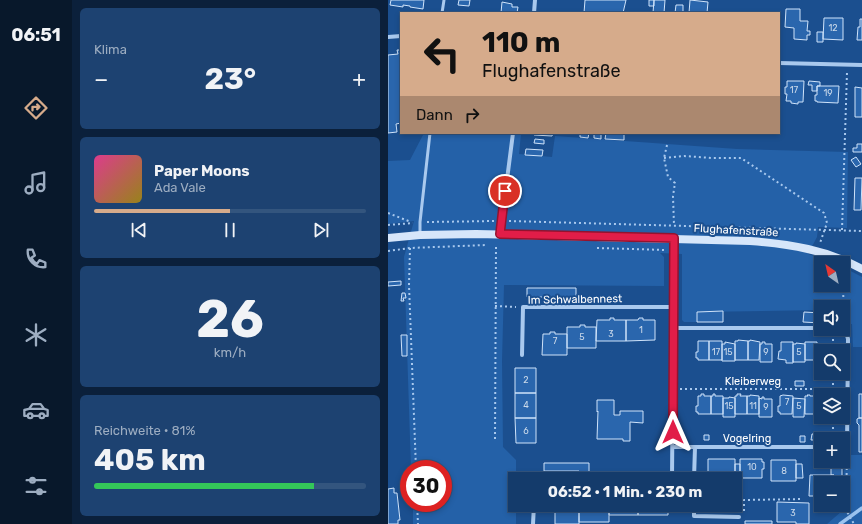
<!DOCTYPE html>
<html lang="de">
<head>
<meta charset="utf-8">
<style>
	:root { --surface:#143b6b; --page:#1d4271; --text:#f1f3f6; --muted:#9dadc1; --line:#33557e; --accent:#d6ab8b }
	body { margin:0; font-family:Rubik,sans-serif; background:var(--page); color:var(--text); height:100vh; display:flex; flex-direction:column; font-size:15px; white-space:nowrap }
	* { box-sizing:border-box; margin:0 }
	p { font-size:13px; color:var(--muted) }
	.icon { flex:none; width:22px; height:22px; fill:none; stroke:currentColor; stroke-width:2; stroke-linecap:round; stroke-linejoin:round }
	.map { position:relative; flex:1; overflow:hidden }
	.side { display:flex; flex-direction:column; gap:8px; padding:8px; background:#0b203b; width:316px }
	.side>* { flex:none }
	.hud { position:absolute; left:12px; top:12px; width:380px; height:122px; border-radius:0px; box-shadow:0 2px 6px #0003,0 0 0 1px var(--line); background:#d6ab8b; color:#111; overflow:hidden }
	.needle { width:26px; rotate:326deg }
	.buttons { position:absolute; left:426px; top:256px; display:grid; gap:8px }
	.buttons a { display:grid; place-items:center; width:36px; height:36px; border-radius:0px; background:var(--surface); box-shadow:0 2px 6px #0003,0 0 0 1px var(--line); font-size:20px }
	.speed { position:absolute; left:12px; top:460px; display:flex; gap:8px; font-size:20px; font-weight:700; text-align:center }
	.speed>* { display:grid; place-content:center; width:52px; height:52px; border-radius:50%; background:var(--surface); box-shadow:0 2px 6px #0003,0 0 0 1px var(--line); line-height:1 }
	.speed .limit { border:6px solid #d22; background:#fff; color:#111 }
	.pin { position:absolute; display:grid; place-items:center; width:34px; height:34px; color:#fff; margin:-17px; border:2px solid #fff; border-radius:50%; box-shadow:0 1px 4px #0007 }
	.me { position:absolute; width:44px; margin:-22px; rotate:0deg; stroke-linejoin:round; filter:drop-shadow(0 0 3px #0008) }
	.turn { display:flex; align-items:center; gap:14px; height:84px; padding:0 16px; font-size:18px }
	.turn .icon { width:52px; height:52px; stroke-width:2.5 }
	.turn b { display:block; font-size:28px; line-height:34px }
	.then { display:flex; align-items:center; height:38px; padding:0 16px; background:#0003; gap:8px; font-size:15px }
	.big { font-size:30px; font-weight:700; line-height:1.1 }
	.side .widget { flex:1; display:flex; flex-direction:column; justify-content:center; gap:6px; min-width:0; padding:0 14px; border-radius:6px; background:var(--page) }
	.side .dial { align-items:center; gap:0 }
	.dial b { font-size:52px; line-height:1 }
	.song { display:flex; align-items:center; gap:12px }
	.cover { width:48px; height:48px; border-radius:6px; background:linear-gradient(135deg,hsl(330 70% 55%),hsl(50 70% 35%)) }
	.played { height:4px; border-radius:2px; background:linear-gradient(90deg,var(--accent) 50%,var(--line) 50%) }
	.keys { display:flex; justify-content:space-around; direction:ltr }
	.heat { display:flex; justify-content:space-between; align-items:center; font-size:22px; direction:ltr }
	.charge { height:6px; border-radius:3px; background:linear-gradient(90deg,#34c759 81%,var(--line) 0) }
	.trip { position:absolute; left:120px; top:472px; width:234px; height:40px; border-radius:0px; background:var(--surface); box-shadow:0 2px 6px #0003,0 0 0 1px var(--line); font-weight:700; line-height:40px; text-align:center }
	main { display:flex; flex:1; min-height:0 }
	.tabs { display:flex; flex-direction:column; width:72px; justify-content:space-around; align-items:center; background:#08182b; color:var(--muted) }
	.tabs .icon { width:28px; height:28px }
	.tabs .active { color:var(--accent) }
	.tabs b { font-size:18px; color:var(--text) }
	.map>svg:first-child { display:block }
</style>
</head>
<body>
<main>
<nav class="tabs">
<b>06:51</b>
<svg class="icon active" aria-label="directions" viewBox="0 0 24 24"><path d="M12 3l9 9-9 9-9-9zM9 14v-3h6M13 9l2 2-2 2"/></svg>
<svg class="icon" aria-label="music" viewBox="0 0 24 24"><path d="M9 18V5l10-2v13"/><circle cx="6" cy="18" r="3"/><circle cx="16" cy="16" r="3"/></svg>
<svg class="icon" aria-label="phone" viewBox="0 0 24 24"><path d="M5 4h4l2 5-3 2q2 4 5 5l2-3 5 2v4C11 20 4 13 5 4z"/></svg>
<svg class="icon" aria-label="climate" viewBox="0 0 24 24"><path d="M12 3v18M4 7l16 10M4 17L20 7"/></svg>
<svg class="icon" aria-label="car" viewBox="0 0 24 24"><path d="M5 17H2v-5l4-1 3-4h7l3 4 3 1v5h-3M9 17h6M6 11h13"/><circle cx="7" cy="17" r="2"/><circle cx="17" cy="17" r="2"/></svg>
<svg class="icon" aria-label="filters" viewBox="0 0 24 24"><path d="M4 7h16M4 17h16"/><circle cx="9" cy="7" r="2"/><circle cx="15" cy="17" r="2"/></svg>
</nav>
<section class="side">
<div class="widget"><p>Klima</p>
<div class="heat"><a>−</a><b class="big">23°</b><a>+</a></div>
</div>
<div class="widget">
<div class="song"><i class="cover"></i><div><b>Paper Moons</b><p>Ada Vale</p></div></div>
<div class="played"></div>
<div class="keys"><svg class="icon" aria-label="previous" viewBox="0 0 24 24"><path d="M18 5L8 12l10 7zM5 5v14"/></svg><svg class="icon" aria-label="pause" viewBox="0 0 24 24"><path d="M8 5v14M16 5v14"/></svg><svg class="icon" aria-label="next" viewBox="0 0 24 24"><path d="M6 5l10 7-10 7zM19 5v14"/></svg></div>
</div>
<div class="widget dial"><b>26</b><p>km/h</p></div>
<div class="widget"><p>Reichweite · 81%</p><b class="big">405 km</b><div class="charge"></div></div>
</section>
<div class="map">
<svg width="474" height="524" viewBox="0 0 474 524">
	<rect width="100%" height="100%" fill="#1b4f8f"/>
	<path fill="#2461a8" d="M36,133L133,134L131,154L164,157L167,136L349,149L460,152L459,228L430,227L429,237L420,254L447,263H433V285H455V267L474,277V347H465L464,324H459V310H455V307H433V310L309,312V322H296L294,320V254L272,253L276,257V286L116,285L114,361L115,447L128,460V524H25V503H55V469H23L16,257L26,221L0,224V161L22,160Z
		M457,455H474V524H439L454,511Z"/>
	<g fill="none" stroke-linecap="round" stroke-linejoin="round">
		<path stroke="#9cc4f0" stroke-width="3.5" d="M452,524L474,508"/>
	</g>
	<path fill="#2a66ad" stroke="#cfe3fa" d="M3,0H36L35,9L22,7V6L15,5V7L2,5Z
		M71,0H82L81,6L70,5Z
		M197,0H238L235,13H196Z
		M261,0H266V6H261Z
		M266,0H277L276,13H265Z
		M302,0L320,2L319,13H301Z
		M114,2L124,4V7H130L129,13H113Z
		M288,5H295V13H287Z
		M398,9H412V21H420L419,31H422V35H419V40L406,39V28L397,27Z
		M436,18H455V40L435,39Z
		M472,19H474V40H469L470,27H472Z
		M429,32H435V42H429Z
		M9,50H13V85H12L13,123L8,124L9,132L0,133V55L10,54Z
		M399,81H416L415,102H410V104L403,103V101H398L399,94H397V87H399Z
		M421,81L432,82V86H429V91H424V85H420Z
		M429,86H451L450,103L429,102V101H427V95H429Z
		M467,87L474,88V117H467Z
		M146,133H165L164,136L146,135Z
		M192,133H201L200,138L192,137Z
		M206,133H213V139L206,138Z
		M218,133H236V140L217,139Z
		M147,139L156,140V144L146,143Z
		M469,144H474V152H465V148H469Z
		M138,149L155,150L154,156L137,155Z
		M468,157L473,164L468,167L463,160Z
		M467,178H474L473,210H466Z
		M13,281V285L0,286V282Z
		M139,288H188V297H139Z
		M14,293H17L18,298H15L16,301H13Z
		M335,311V322H309V312Z
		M416,312L433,313V323L415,322Z
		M222,318H226V320H238V341H208L209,320H222Z
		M251,318H255V320H267V340L238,341V320H250Z
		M192,325H197V327H208V348H179V327H192Z
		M162,332H167V334H179V355H154L155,334H162Z
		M13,335H19V356H14Z
		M350,340L360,341V360H347V341H350Z
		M362,340L372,342L371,360H360V341H362Z
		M310,341H321V360H310V358H308V352H310Z
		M321,341H334V360H321Z
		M337,342L347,344V361H334V344H337Z
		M374,342H377V344H384V362H372V344H374Z
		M393,342H405V363H398V360L390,359L391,351H393Z
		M417,342H429V360H417Z
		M408,343L417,344V362H405V344H408Z
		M429,344H442V351H433V362H429Z
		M127,368H148V393H127Z
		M407,381H416V386H407Z
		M127,393H148V418H127Z
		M313,394H316V396H323V414H310V412H308V406H310V396H313Z
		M325,394H327V396H335V414H323V396H325Z
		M349,394H353L352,396H359V414H347V396H349Z
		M471,394H474V418H471Z
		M362,395L371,396V414H359V396H362Z
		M395,395L405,396L404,414H392V412H390V406H392V396Z
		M419,395H422V396H429V414H417V396H420Z
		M341,397L347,398V417H335V398H341Z
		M374,397H376V399H384V417H371V398L374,399Z
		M405,398L417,399L416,417H405Z
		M429,399H433V417H442H429Z
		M209,400H226V415H232V411H255V423L242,422V441H235V439H209L210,411L209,412Z
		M127,418H148V443H128Z
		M471,418H474V452H471V425L469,423V419Z
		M424,434H428V440H423Z
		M316,435H321V440H316Z
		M341,435H345L346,440H341Z
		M352,436H357V440H353Z
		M412,436H417V442H412Z
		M320,459H347V479H320Z
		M352,459H374V462H376V469H374V478H352Z
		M383,460H408V481H383Z
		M156,463H201V473H191V471H156Z
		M347,464H352V483H347Z
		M408,464H414L415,478H408Z
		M443,466H454V478H446V475H443Z
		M422,475H446V483H433V496H421Z
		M6,488V493H9L12,520H10V524H0V489Z
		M389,502L421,503V524H408V522H389Z
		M191,505H221V522H191Z
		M221,505H250V515H221Z
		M250,505H280V515H250Z
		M175,506H180V508H191V524H167V508H175Z
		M357,521H384V524H357Z"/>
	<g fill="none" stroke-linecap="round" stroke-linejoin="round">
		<path stroke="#a9c9ee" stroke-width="2" stroke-dasharray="2 3" stroke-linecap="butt" d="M279,145L276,158L280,177L287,183L285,196L286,225
			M276,158L296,156L324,158H353L436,213L439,223L432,243
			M0,213L23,222
			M121,221L474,231
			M39,222L107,221
			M0,225L25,223
			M454,230L459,72
			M22,248L21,285L28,469
			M209,248L278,250
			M0,251L22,248L98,245
			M455,285L456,323
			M107,306L128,307
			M445,351V332
			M445,373V395
			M292,389H445
			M445,417V439
			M107,439L108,245
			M459,453L458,510L466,524
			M29,503L30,524
			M356,511V500L415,499"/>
		<path stroke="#a9c9ee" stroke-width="3" d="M54,13L56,0
			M32,233V222L42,133"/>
		<path stroke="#a9c9ee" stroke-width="4" d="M146,13L147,0
			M0,37L13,36
			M391,63L474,65
			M112,234L125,133
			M286,328H433
			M452,329L458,332L460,339L459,447H455
			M134,355L135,307H285
			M285,447H433
			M284,479L286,239
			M306,479L307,447
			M306,505V516L351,517
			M145,524L146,505"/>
		<path stroke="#d6e6fa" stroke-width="8" d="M0,238L32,235L88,234L362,241C402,244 439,250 474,269"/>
	</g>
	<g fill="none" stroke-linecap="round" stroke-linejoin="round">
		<defs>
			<path id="route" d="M117,191L112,234L286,238L285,432"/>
		</defs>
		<use href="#route" stroke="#92132f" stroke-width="10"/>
		<use href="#route" stroke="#e11d48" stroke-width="7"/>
	</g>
	<g text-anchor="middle" stroke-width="4" stroke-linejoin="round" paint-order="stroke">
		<g font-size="9" fill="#cad9ea">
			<text x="445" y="31">12</text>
			<text x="406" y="93">17</text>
			<text x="440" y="96">19</text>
			<text x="253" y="333">1</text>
			<text x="223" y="337">3</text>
			<text x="194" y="340">5</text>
			<text x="167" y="344">7</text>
			<text x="328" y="355">17</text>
			<text x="340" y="355">15</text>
			<text x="378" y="355">9</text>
			<text x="411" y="355">5</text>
			<text x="138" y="383">2</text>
			<text x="399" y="405">7</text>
			<text x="138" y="408">4</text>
			<text x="341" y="409">15</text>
			<text x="365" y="409">11</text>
			<text x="411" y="409">5</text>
			<text x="378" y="410">9</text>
			<text x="138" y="434">6</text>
			<text x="364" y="470">10</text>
			<text x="396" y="474">8</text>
			<text x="405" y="516">3</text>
		</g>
		<g font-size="11" fill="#fff" stroke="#1b4f8f">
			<text transform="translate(348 230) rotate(3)" y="4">Flughafenstraße</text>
			<text transform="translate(187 299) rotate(-1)" y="4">Im Schwalbennest</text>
			<text x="365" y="385">Kleiberweg</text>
			<text x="359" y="442">Vogelring</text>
		</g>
	</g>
</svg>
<div class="buttons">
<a><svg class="needle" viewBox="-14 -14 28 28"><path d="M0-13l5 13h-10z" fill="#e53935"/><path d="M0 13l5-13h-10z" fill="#9dadc1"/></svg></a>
<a><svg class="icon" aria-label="sound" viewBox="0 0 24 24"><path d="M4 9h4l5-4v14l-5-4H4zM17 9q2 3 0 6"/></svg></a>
<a><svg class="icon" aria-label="search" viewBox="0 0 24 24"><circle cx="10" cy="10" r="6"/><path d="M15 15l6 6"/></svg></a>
<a><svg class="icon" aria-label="layers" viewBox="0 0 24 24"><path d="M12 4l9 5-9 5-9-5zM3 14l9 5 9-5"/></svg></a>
<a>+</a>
<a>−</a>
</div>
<div class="speed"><div class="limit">30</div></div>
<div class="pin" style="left:117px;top:191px;background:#d93025"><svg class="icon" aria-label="arrive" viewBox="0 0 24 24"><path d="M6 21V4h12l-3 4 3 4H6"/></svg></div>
<svg class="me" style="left:285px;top:432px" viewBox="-20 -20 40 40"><path d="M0-17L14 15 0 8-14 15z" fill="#e11d48" stroke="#fff" stroke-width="4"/></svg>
<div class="trip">06:52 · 1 Min. · 230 m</div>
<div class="hud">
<div class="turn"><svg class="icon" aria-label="left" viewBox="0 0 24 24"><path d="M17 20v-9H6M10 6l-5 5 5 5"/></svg><div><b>110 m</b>Flughafenstraße</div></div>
<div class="then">Dann<svg class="icon" aria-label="right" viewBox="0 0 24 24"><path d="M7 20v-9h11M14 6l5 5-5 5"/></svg></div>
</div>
</div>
</main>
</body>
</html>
